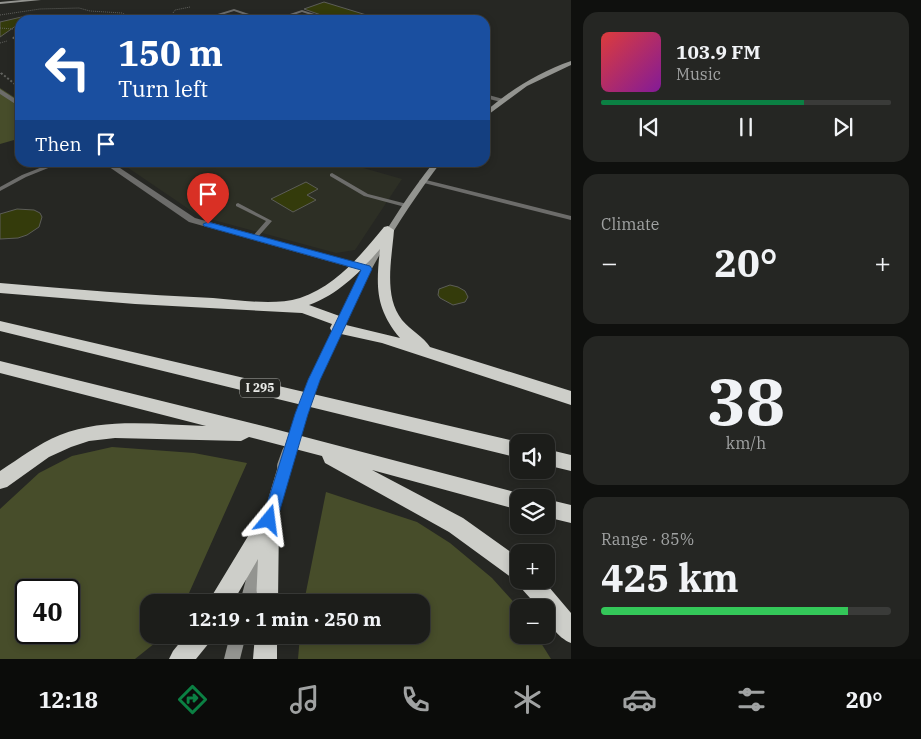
<!DOCTYPE html>
<html lang="en">
<head>
<meta charset="utf-8">
<style>
	:root { --surface:#1c1d1a; --page:#252623; --text:#f1f3f6; --muted:#a0a2a2; --line:#3a3b39; --accent:#0b8043 }
	body { margin:0; font-family:"IBM Plex Serif",serif; background:var(--page); color:var(--text); height:100vh; display:flex; flex-direction:column; font-size:19px; white-space:nowrap }
	* { box-sizing:border-box; margin:0 }
	p { font-size:16px; color:var(--muted) }
	.icon { flex:none; width:28px; height:28px; fill:none; stroke:currentColor; stroke-width:2; stroke-linecap:round; stroke-linejoin:round }
	.map { position:relative; flex:1; overflow:hidden }
	.sheet { display:flex; flex-direction:column; gap:12px; padding:12px; background:#0f100e; width:350px }
	.sheet>* { flex:none }
	.hud { position:absolute; left:15px; top:15px; width:475px; height:152px; border-radius:15px; box-shadow:0 2px 8px #0003,0 0 0 1px var(--line); background:#1a4fa0; color:#fff; overflow:hidden }
	.tools { position:absolute; left:510px; top:434px; display:grid; gap:10px }
	.tools a { display:grid; place-items:center; width:45px; height:45px; border-radius:10px; background:var(--surface); box-shadow:0 2px 8px #0003,0 0 0 1px var(--line); font-size:25px }
	.speed { position:absolute; left:15px; top:579px; display:flex; gap:10px; font-size:25px; font-weight:700; text-align:center }
	.speed>* { display:grid; place-content:center; width:65px; height:65px; border-radius:50%; background:var(--surface); box-shadow:0 2px 8px #0003,0 0 0 1px var(--line); line-height:1 }
	.speed .limit { border:2px solid #111; border-radius:8px; background:#fff; color:#111 }
	.pin { position:absolute; display:grid; place-items:center; width:42px; height:42px; color:#fff; margin:-51px -21px; border-radius:50% 50% 50% 0; rotate:-45deg; box-shadow:0 0 5px #0007 }
	.pin .icon { rotate:45deg }
	.me { position:absolute; width:55px; margin:-28px; rotate:16deg; stroke-linejoin:round; filter:drop-shadow(0 0 4px #0008) }
	.turn { display:flex; align-items:center; gap:18px; height:105px; padding:0 20px; font-size:22px }
	.turn .icon { width:65px; height:65px; stroke-width:2.5 }
	.turn b { display:block; font-size:35px; line-height:42px }
	.then { display:flex; align-items:center; height:48px; padding:0 20px; background:#0003; gap:10px; font-size:19px }
	.big { font-size:38px; font-weight:800; line-height:1.1 }
	.sheet .tile { flex:1; display:flex; flex-direction:column; justify-content:center; gap:8px; min-width:0; padding:0 18px; border-radius:15px; background:var(--page) }
	.sheet .dial { align-items:center; gap:0 }
	.dial b { font-size:65px; line-height:1 }
	.song { display:flex; align-items:center; gap:15px }
	.cover { width:60px; height:60px; border-radius:8px; background:linear-gradient(135deg,hsl(0 70% 55%),hsl(290 70% 35%)) }
	.played { height:5px; border-radius:2px; background:linear-gradient(90deg,var(--accent) 70%,var(--line) 70%) }
	.keys { display:flex; justify-content:space-around; direction:ltr }
	.heat { display:flex; justify-content:space-between; align-items:center; font-size:28px; direction:ltr }
	.charge { height:8px; border-radius:4px; background:linear-gradient(90deg,#34c759 85%,var(--line) 0) }
	.trip { position:absolute; left:140px; top:594px; width:290px; height:50px; border-radius:15px; background:var(--surface); box-shadow:0 2px 8px #0003,0 0 0 1px var(--line); font-weight:800; line-height:50px; text-align:center }
	.tabs { display:flex; height:80px; justify-content:space-around; align-items:center; background:#0b0c0a; color:var(--muted) }
	.tabs .icon { width:35px; height:35px }
	.tabs .selected { color:var(--accent) }
	.tabs b { font-size:22px; color:var(--text) }
	main { display:flex; flex:1; min-height:0 }
	.map>svg:first-child { display:block }
</style>
</head>
<body>
<main>
<div class="map">
<svg width="571" height="659" viewBox="0 0 571 659">
	<rect width="100%" height="100%" fill="#262723"/>
	<path fill="#2d2f25" d="M121,163H346L402,179L355,250L336,253L199,216Z"/>
	<path fill="#474d2a" fill-rule="evenodd" d="M0,88L20,101V147L14,140L0,144Z
		M112,447L194,453L247,463L185,602H149V635H165L135,659H0V509L39,473L72,456ZM26,590H69V632H26Z
		M326,492L417,522L450,543L492,578L519,608V635H536L551,659H298L300,635H421V602H304Z"/>
	<path fill="#343b0b" stroke="#5c5d58" d="M324,2L373,17L372,20H335L304,9Z
		M30,15L24,20H20V23L0,37V22Z
		M306,182L318,189L307,195L316,200L293,212L271,199Z
		M17,209L34,210L40,213L42,217L39,227L27,235L18,238L0,239V214Z
		M450,285L458,287L465,291L468,297L465,302L453,305L440,298L438,295L439,289Z"/>
	<g fill="none" stroke-linecap="round" stroke-linejoin="round">
		<path stroke="#61625e" stroke-width="1" stroke-dasharray="1 1" stroke-linecap="butt" d="M173,13L175,10L190,7
			M0,15L40,9L79,8L90,11L122,13L134,19
			M0,28L13,29
			M0,43L7,41
			M0,73L2,75"/>
		<path stroke="#61625e" stroke-width="2" stroke-dasharray="2 2" stroke-linecap="butt" d="M1,73L20,88"/>
		<path fill="#6c6c6a" fill-rule="evenodd" d="M55,162H63L26,177L0,191V187L22,175Z
			M332,173L368,194L407,204L408,205L405,207L364,196L330,176V174Z
			M422,179L571,216V220L420,182L419,181Z
			M238,203L272,221L257,238L255,239L252,237L266,221L236,206V204Z"/>
		<path fill="#6c6c6a" fill-rule="evenodd" d="M234,9L252,15L269,17L287,15L302,10L333,20H326L302,12L288,17L269,19L251,17L234,11L205,20H198Z
			M150,19H177L179,20H148Z
			M18,33H20L18,38L20,39V43L12,38Z
			M0,89L20,102V107L0,94Z
			M485,94L503,99L504,100L501,102L485,98Z
			M102,162H111L195,218L370,267L371,269L367,272L189,222Z"/>
		<path fill="#939490" fill-rule="evenodd" d="M22,0H41L0,4V2Z
			M571,61V65L527,86L485,117V112C510,90 539,72 571,61Z
			M434,162H441C409,205 381,248 358,296C344,324 333,355 318,383H310L309,380C344,303 381,229 434,162Z
			M284,461L288,462L290,466L275,523L273,527L268,529L263,527L261,523L278,466L280,462Z
			M261,542L266,544L268,549L254,602H240L254,549L256,544Z
			M230,635H246L240,659H224Z"/>
		<path fill="#cdcec9" fill-rule="evenodd" d="M388,226L394,230C392,258 383,296 402,320C410,330 424,337 430,347L571,391V405L382,343L332,332L330,328L332,324L302,313L135,304L0,293V283C71,289 142,295 213,298C241,300 273,306 300,298C336,286 361,255 384,227ZM380,249C376,286 375,308 400,338L346,325L347,322L345,318L309,305C339,294 360,272 380,249Z
			M0,321L519,442V458L0,331Z
			M0,361L267,427L526,495L527,498H519V510L372,470L463,518L519,558V580H543L571,613V643C558,638 546,622 546,608H539L521,588L519,582L512,578L449,532L325,463L322,456L249,437L241,441L115,438L89,441L71,447L49,457L7,487L0,489V471C20,458 38,444 60,435C106,417 158,425 206,426L0,373Z
			M546,449L571,455V471L546,465Z
			M546,499L571,505V523L546,517Z
			M269,511L276,513L279,520L278,602H256L258,559L233,602H210L213,594L262,513Z
			M186,635H212L209,643L196,659H169L173,651Z
			M255,635H277V659H253Z"/>
		<path stroke="#939490" stroke-width="11" d="M288,453L314,380"/>
		<path stroke="#939490" stroke-width="14" d="M284,466L289,452"/>
	</g>
	<path fill="#1a73e8" stroke="#114b97" d="M208,222L370,266L372,269L320,380L308,414L277,520L275,525L269,527L264,525L262,520L295,414L308,380L361,270L204,226L203,224Z"/>
	<g text-anchor="middle" stroke-width="5" stroke-linejoin="round" paint-order="stroke">
		<rect fill="#262723" stroke="#adaeab" stroke-width="1" x="240" y="378.5" width="40" height="19" rx="4"/>
		<g font-size="12" font-weight="bold" fill="#e7e8e5">
			<text x="260" y="392">I 295</text>
		</g>
	</g>
</svg>
<div class="tools">
<a><svg class="icon" aria-label="sound" viewBox="0 0 24 24"><path d="M4 9h4l5-4v14l-5-4H4zM17 9q2 3 0 6"/></svg></a>
<a><svg class="icon" aria-label="layers" viewBox="0 0 24 24"><path d="M12 4l9 5-9 5-9-5zM3 14l9 5 9-5"/></svg></a>
<a>+</a>
<a>−</a>
</div>
<div class="speed"><div class="limit">40</div></div>
<div class="pin" style="left:208px;top:224px;background:#d93025"><svg class="icon" aria-label="arrive" viewBox="0 0 24 24"><path d="M6 21V4h12l-3 4 3 4H6"/></svg></div>
<svg class="me" style="left:269px;top:520px" viewBox="-20 -20 40 40"><path d="M0-17L14 15 0 8-14 15z" fill="#1a73e8" stroke="#fff" stroke-width="4"/></svg>
<div class="trip">12:19 · 1 min · 250 m</div>
<div class="hud">
<div class="turn"><svg class="icon" aria-label="left" viewBox="0 0 24 24"><path d="M17 20v-9H6M10 6l-5 5 5 5"/></svg><div><b>150 m</b>Turn left</div></div>
<div class="then">Then<svg class="icon" aria-label="arrive" viewBox="0 0 24 24"><path d="M6 21V4h12l-3 4 3 4H6"/></svg></div>
</div>
</div>
<section class="sheet">
<div class="tile">
<div class="song"><i class="cover"></i><div><b>103.9 FM</b><p>Music</p></div></div>
<div class="played"></div>
<div class="keys"><svg class="icon" aria-label="previous" viewBox="0 0 24 24"><path d="M18 5L8 12l10 7zM5 5v14"/></svg><svg class="icon" aria-label="pause" viewBox="0 0 24 24"><path d="M8 5v14M16 5v14"/></svg><svg class="icon" aria-label="next" viewBox="0 0 24 24"><path d="M6 5l10 7-10 7zM19 5v14"/></svg></div>
</div>
<div class="tile"><p>Climate</p>
<div class="heat"><a>−</a><b class="big">20°</b><a>+</a></div>
</div>
<div class="tile dial"><b>38</b><p>km/h</p></div>
<div class="tile"><p>Range · 85%</p><b class="big">425 km</b><div class="charge"></div></div>
</section>
</main>
<nav class="tabs">
<b>12:18</b>
<svg class="icon selected" aria-label="directions" viewBox="0 0 24 24"><path d="M12 3l9 9-9 9-9-9zM9 14v-3h6M13 9l2 2-2 2"/></svg>
<svg class="icon" aria-label="music" viewBox="0 0 24 24"><path d="M9 18V5l10-2v13"/><circle cx="6" cy="18" r="3"/><circle cx="16" cy="16" r="3"/></svg>
<svg class="icon" aria-label="phone" viewBox="0 0 24 24"><path d="M5 4h4l2 5-3 2q2 4 5 5l2-3 5 2v4C11 20 4 13 5 4z"/></svg>
<svg class="icon" aria-label="climate" viewBox="0 0 24 24"><path d="M12 3v18M4 7l16 10M4 17L20 7"/></svg>
<svg class="icon" aria-label="car" viewBox="0 0 24 24"><path d="M5 17H2v-5l4-1 3-4h7l3 4 3 1v5h-3M9 17h6M6 11h13"/><circle cx="7" cy="17" r="2"/><circle cx="17" cy="17" r="2"/></svg>
<svg class="icon" aria-label="filters" viewBox="0 0 24 24"><path d="M4 7h16M4 17h16"/><circle cx="9" cy="7" r="2"/><circle cx="15" cy="17" r="2"/></svg>
<b>20°</b>
</nav>
</body>
</html>
